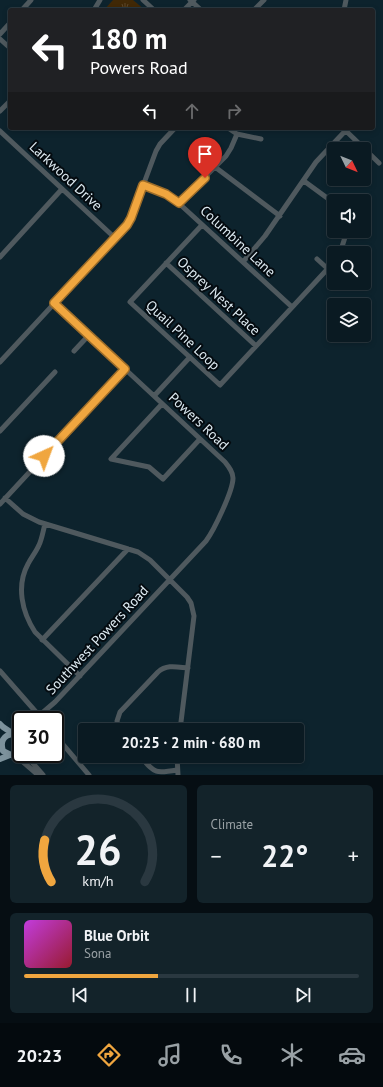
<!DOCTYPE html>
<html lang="en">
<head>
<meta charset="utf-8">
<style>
	:root { --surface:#0a1a22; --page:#13232a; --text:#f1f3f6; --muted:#99a1a5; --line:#2a3840; --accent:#f0a63f }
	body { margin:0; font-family:"PT Sans",sans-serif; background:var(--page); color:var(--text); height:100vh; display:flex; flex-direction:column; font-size:15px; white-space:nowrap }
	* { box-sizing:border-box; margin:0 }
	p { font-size:13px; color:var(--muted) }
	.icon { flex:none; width:22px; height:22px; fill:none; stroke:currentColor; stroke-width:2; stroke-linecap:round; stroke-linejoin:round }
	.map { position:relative; height:775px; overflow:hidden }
	.details { display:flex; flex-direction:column; gap:10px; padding:10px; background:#060e13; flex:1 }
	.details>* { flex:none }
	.banner { position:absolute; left:8px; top:8px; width:367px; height:122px; border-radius:4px; box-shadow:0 2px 6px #0003,0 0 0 1px var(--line); background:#202124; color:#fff; overflow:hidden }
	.needle { width:26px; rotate:133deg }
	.fabs { position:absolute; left:327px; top:142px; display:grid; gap:8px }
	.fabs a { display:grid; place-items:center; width:44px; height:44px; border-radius:4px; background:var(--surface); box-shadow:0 2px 6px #0003,0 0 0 1px var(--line); font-size:20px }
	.speed { position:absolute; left:12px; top:711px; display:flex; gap:8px; font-size:20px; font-weight:700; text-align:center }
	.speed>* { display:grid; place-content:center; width:52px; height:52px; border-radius:50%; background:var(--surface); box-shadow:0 2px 6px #0003,0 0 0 1px var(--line); line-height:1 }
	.speed .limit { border:2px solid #111; border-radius:6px; background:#fff; color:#111 }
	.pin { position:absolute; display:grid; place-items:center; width:34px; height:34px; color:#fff; margin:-41px -17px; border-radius:50% 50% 50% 0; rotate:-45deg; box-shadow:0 0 4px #0007 }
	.pin .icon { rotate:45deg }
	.me { position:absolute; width:44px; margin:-22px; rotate:43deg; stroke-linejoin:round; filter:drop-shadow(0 0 3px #0008) }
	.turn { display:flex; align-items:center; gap:14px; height:84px; padding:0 16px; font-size:18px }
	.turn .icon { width:52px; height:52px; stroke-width:2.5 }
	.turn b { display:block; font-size:28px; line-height:34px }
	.lanes { display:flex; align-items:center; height:38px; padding:0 16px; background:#0003; justify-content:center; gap:20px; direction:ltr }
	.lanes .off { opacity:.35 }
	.big { font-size:30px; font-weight:700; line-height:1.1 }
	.details .tile { flex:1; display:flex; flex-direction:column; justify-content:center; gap:6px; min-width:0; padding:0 14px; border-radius:6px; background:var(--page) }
	.details .dial { align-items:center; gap:0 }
	.dial svg { height:104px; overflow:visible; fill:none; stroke:var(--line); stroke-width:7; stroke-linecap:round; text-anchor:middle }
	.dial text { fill:var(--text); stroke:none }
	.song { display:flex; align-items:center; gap:12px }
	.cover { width:48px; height:48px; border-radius:6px; background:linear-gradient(135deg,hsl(290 70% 55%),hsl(350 70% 35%)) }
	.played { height:4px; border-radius:2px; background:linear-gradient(90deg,var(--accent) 40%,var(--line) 40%) }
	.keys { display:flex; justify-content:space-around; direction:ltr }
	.heat { display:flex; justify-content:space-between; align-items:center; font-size:22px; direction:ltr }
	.details .tiles { flex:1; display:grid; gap:10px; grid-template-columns:1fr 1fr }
	.tile:last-child { grid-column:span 2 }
	.trip { position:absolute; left:78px; top:723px; width:226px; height:40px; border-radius:4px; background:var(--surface); box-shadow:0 2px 6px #0003,0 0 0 1px var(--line); font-weight:700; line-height:40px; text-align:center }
	.tabs { display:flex; height:64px; justify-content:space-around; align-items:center; background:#040a0e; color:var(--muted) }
	.tabs .icon { width:28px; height:28px }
	.tabs .active { color:var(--accent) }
	.tabs b { font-size:18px; color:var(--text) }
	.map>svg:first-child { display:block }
</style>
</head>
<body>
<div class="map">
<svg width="383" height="775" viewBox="0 0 383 775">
	<defs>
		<pattern id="grass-tufts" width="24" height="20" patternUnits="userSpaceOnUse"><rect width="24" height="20" fill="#402806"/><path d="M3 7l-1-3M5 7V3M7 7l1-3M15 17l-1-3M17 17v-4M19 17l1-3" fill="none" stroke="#5b472b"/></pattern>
	</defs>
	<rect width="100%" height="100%" fill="#0d232d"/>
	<path fill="url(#grass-tufts)" d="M113,0H133L145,10H104Z"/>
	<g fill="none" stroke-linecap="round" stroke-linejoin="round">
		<path stroke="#4f595e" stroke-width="5" d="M143,0L154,10
			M190,0L201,10
			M22,10L31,0
			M94,10L100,0
			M184,10L194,0
			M254,10L264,0
			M344,10L346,0
			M0,34L10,23
			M0,39L10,48
			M0,111L10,101
			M228,128L237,134L261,139
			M343,128L379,163
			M0,131L115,238
			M215,167L280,216
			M304,181L334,203
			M143,185L172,197L292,307
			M179,203L226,156L231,148L237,134
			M202,225L130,302L220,385L334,262
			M340,253L347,231
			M0,257L62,189
			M317,259L328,269
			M243,262L265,236L316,162L348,128
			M166,263L256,346
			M74,351L89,335
			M0,362L127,225L131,218L156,151L160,144L175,128
			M154,396L190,357
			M162,404L111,459L149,467L163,479L200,439
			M0,431L55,372
			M5,498L23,514L39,522L138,552L150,560L187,597L191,603L194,616L180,730
			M0,504L125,369
			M45,524C43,531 42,539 39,545C36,552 31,558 28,564C16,586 22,612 35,632L80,676
			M42,640L128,549
			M0,671L43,720
			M34,720L55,702L206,541C214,530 233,491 233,478C233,472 229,467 225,462L54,303
			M119,730L117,721L120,712L158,672C167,664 177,667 188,668
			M13,734L21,730
			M55,735L89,775
			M25,754L43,775
			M11,755L22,761L38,775
			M140,756C155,773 154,774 177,770
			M177,756L178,775"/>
		<path stroke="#7d929c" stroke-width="6" d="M0,724L3,727L21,739
			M13,734C3,735 0,742 3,751L11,755L17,754L21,750
			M0,759L10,755"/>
	</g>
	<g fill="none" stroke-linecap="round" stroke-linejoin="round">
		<defs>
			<path id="route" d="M44,456L125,369L54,303L127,225L131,218L143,185L166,194L179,203L205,178"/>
		</defs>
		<use href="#route" stroke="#9c6c29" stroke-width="10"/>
		<use href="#route" stroke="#f0a63f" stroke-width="7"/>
	</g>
	<g text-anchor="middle" stroke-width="4" stroke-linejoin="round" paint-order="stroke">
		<g font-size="14" fill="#dfecf3" stroke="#040b10">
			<text transform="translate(66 176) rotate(43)" y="5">Larkwood Drive</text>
			<text transform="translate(238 241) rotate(43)" y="5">Columbine Lane</text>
			<text transform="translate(219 296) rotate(43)" y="5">Osprey Nest Place</text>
			<text transform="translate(183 335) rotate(43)" y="5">Quail Pine Loop</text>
			<text transform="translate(199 421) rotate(43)" y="5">Powers Road</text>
			<text transform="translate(97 640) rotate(-47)" y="5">Southwest Powers Road</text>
		</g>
	</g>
</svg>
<div class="fabs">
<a><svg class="needle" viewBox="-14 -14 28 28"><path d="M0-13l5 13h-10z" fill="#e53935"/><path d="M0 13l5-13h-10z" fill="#99a1a5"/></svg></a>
<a><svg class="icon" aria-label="sound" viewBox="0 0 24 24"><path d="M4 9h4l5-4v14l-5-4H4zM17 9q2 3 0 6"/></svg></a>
<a><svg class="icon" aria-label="search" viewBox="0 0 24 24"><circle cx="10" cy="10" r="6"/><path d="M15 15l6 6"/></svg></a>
<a><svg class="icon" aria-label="layers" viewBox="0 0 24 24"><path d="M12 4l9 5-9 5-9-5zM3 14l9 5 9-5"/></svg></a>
</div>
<div class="speed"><div class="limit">30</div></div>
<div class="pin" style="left:205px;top:178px;background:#d93025"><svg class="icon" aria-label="arrive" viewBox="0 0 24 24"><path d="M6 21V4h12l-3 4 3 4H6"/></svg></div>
<svg class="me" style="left:44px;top:456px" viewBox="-20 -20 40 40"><circle r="19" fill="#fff"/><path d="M0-13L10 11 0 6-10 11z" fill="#f0a63f"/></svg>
<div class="trip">20:25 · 2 min · 680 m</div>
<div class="banner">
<div class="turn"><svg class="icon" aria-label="left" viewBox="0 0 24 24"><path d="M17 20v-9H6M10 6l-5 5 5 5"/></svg><div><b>180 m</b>Powers Road</div></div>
<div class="lanes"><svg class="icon" aria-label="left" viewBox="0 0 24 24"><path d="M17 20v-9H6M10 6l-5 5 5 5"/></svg><svg class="icon off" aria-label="ahead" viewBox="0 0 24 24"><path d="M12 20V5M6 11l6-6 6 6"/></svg><svg class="icon off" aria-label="right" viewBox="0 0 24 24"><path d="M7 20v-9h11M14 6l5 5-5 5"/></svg></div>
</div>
</div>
<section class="details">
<div class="tiles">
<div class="tile dial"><svg viewBox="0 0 100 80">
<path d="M14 69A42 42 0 1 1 86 69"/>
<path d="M14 69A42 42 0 0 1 9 37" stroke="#f0a63f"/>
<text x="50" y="56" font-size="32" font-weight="700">26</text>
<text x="50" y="72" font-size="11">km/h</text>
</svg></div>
<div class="tile"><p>Climate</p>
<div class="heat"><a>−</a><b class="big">22°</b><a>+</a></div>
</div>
<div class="tile">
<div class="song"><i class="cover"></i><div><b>Blue Orbit</b><p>Sona</p></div></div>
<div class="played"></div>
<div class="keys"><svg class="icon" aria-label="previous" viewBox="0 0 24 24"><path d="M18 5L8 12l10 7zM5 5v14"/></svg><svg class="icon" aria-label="pause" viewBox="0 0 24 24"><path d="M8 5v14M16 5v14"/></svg><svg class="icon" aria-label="next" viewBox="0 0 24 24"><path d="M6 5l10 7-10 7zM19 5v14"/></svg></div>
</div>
</div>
</section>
<nav class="tabs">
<b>20:23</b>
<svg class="icon active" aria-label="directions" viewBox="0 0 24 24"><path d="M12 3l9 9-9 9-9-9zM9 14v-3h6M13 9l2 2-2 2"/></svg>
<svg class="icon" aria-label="music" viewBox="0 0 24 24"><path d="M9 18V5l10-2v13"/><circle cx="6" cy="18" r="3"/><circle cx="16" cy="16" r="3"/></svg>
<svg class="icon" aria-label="phone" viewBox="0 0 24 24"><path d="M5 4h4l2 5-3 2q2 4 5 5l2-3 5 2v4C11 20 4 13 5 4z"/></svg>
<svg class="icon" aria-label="climate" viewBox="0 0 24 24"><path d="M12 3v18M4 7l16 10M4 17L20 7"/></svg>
<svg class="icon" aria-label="car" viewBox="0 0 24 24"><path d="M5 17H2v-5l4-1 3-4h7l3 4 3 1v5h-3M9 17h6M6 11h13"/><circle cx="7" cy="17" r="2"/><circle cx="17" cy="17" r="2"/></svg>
</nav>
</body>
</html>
